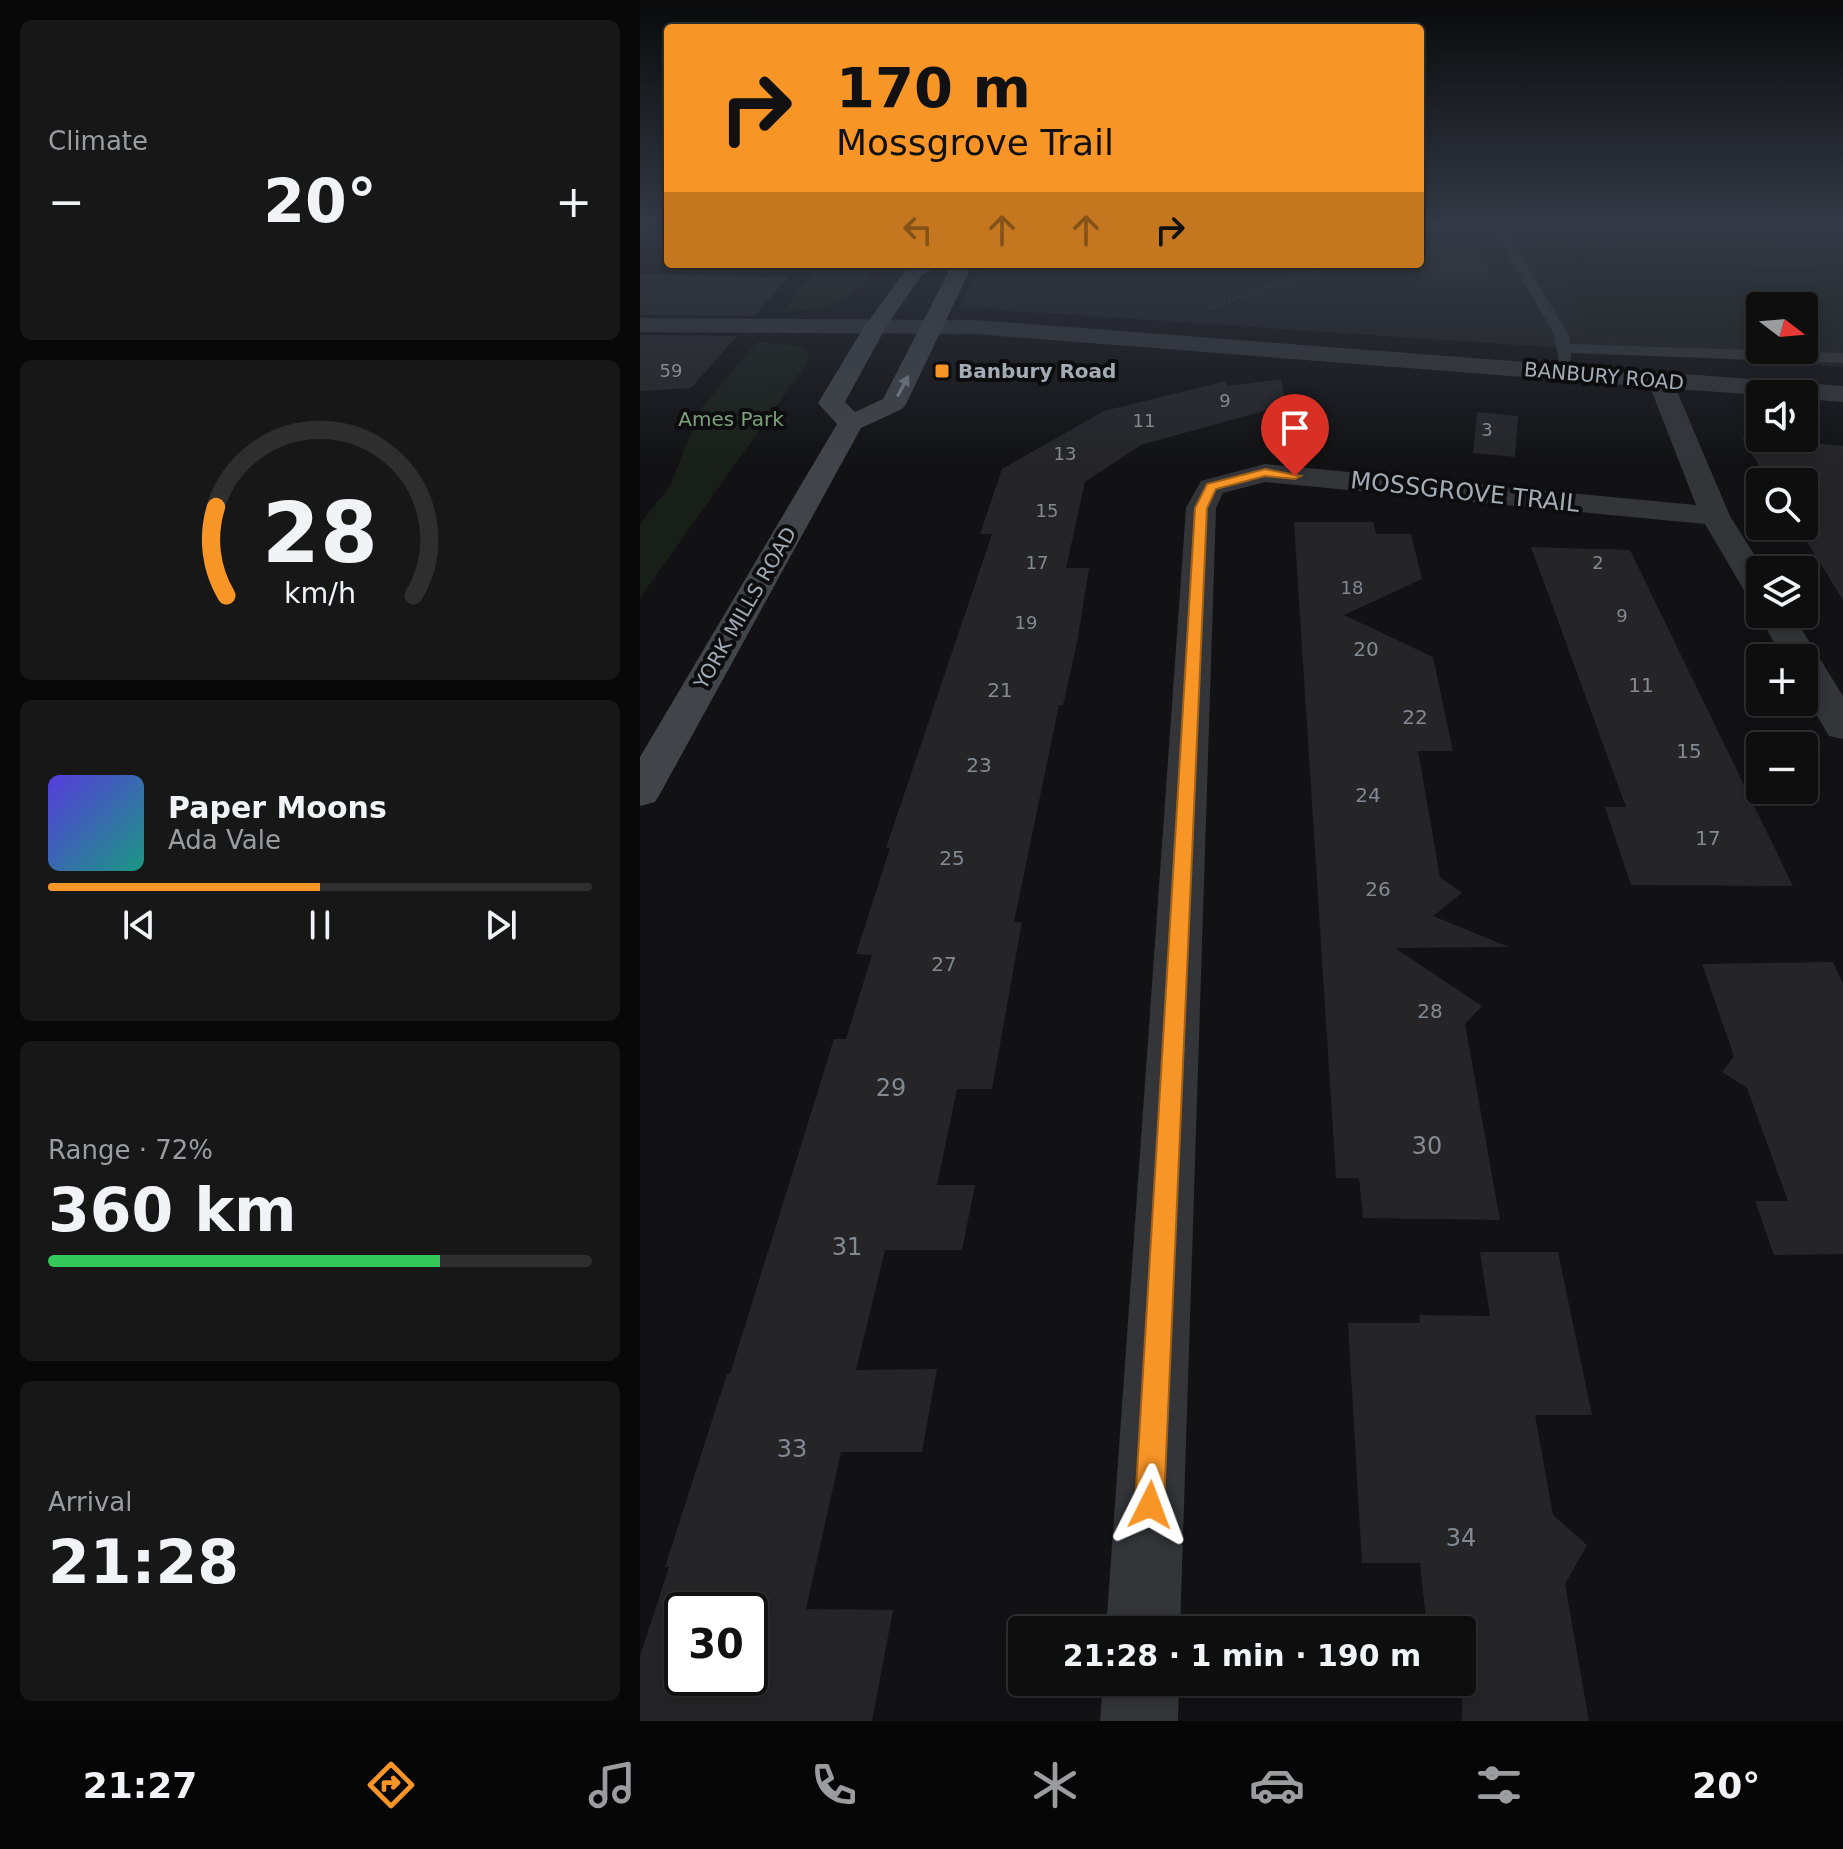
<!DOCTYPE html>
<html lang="en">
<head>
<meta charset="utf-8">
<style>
	:root { --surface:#0e0e0f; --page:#171718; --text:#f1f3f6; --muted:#9b9c9e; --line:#2e2e2f; --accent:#f79527 }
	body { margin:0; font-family:"DejaVu Sans",sans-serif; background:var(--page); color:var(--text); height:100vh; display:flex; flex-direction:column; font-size:30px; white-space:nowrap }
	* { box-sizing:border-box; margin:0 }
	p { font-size:26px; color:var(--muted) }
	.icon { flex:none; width:44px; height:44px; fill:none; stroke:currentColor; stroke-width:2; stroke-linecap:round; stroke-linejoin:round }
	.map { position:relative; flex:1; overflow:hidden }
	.panel { display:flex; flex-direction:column; gap:20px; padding:20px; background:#080808; width:640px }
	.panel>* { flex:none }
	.top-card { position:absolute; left:24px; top:24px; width:760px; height:244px; border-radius:8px; box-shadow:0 4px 12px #0003,0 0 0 2px var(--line); background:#f79527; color:#111; overflow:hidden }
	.needle { width:52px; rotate:106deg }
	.fabs { position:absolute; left:1106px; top:292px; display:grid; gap:16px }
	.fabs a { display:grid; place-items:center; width:72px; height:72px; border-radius:8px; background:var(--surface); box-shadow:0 4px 12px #0003,0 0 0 2px var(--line); font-size:40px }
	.speed { position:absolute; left:24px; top:1592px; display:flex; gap:16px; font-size:40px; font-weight:700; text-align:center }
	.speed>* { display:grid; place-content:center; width:104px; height:104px; border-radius:50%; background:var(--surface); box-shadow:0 4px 12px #0003,0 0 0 2px var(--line); line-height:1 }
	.speed .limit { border:4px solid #111; border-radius:12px; background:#fff; color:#111 }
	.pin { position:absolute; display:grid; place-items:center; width:68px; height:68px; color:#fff; margin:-82px -34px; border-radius:50% 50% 50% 0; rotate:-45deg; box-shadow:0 0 8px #0007 }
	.pin .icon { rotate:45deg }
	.me { position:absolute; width:88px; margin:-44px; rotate:3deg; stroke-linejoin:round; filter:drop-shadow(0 0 6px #0008) }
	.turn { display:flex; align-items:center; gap:28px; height:168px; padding:0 40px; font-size:36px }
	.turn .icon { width:104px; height:104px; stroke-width:2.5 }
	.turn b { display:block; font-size:56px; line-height:68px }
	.lanes { display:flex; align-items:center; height:76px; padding:0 40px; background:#0003; justify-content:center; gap:40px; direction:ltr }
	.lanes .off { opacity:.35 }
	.big { font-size:60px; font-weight:800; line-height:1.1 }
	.panel .widget { flex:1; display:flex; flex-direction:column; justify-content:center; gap:12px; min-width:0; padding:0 28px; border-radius:12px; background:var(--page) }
	.panel .dial { align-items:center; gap:0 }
	.dial svg { height:208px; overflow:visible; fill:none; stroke:var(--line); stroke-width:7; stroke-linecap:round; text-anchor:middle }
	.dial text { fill:var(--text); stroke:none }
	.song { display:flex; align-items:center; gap:24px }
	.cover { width:96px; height:96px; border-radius:12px; background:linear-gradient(135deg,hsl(250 70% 55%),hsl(170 70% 35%)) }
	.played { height:8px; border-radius:4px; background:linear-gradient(90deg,var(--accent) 50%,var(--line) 50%) }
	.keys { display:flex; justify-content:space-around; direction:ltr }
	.heat { display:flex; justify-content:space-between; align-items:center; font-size:44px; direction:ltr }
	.charge { height:12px; border-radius:6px; background:linear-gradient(90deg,#34c759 72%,var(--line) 0) }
	.trip { position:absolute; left:368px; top:1616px; width:468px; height:80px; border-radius:8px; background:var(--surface); box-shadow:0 4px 12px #0003,0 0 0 2px var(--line); font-weight:800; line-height:80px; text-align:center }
	.tab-bar { display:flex; height:128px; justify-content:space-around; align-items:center; background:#060606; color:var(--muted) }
	.tab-bar .icon { width:56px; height:56px }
	.tab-bar .selected { color:var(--accent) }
	.tab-bar b { font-size:36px; color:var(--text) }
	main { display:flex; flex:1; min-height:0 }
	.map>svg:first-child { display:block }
</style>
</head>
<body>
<main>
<section class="panel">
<div class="widget"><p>Climate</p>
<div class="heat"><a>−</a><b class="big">20°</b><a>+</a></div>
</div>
<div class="widget dial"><svg viewBox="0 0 100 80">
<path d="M14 69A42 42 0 1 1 86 69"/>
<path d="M14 69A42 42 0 0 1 10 35" stroke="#f79527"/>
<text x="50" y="56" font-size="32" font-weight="700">28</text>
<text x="50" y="72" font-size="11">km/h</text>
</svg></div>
<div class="widget">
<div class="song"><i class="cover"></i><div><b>Paper Moons</b><p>Ada Vale</p></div></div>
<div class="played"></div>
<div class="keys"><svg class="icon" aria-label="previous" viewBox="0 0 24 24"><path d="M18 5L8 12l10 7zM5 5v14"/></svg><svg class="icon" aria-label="pause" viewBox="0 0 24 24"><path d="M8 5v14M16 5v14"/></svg><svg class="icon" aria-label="next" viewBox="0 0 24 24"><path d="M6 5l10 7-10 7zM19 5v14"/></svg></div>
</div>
<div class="widget"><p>Range · 72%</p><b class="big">360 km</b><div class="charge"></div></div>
<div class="widget"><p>Arrival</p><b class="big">21:28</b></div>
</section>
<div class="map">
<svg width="1203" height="1721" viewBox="0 0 1203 1721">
	<rect width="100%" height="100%" fill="#121214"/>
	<path fill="#1e1f21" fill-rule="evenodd" d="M780,224H1203V367L318,307L344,264H780ZM1120,306H1164V350H1120Z"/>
	<path fill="#181f18" d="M970,224H1152C1096,241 1027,235 970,224Z
		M923,258L1203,271V347L1164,345V306H1120V343L946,335Z
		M182,264H238C209,305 193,310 143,311Z
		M117,342L159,346L168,354L167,363L0,598V524L30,486L60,410Z"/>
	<path fill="#252528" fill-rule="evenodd" d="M780,224H829L857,286L780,285Z
		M0,274L118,275L117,277H148L114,316L0,315Z
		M0,335L97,336L51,388L0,391Z
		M641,379L646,405L501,445L445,482L426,568H449L437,643L423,705H419L374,922H382L352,1089H317L297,1185H335L322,1250H245L216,1370L297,1369L282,1452H201L166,1609L253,1610L232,1721H0V1656L29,1567H25L87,1374H90L194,1039H206L232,955L216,954L250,848H246L352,534H340L362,469L464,411L586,381L587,386ZM42,1610H110V1678H42Z
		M837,412L878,416L875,457L833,453Z
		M1102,438H1164L1166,442L1203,446V600L1157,526H1164V482H1129Z
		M654,522H733L736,534H771L782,579L704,615L793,657L813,751H778L800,877L822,893L793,916L869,947L755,948L842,1006L825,1024L860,1220L723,1218L719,1178H696Z
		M891,547L990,550L1153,886L991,885L965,807H986Z
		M1193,962L1203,984V1254L1134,1255L1115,1201H1148L1107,1088L1082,1072L1094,1056L1062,964Z
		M840,1252H918L952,1415H895L913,1515L947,1545L925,1584L949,1721H822V1630H787L780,1563H722L708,1323H780L779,1315L850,1316Z"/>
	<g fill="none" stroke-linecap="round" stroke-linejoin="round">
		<path stroke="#393c40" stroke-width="2" stroke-dasharray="2 3" stroke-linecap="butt" d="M904,236L978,248
			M569,308L685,268L721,266"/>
		<path fill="#333539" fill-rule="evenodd" d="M850,224H862L928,334L930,344L1203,353V363L931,353L930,367H920L914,334Z"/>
		<path fill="#333539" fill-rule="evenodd" d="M0,318L335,320L1203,386V402L1164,399V394L1120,395L1036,389L1090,516L1124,570H1120V600L1108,597L1065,524L625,482L583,493L576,508L540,1630H466L546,508L561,481L625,464L1056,505L1010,387L335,334L0,332Z
			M1120,611V614H1152L1203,696V739L1189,736L1164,694V658H1143L1118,614Z
			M463,1682H539L538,1721H460Z"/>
		<path fill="#414449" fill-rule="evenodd" d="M275,264H323L329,272L266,404L262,409L221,428L21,792L15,802L0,806V757L197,424L178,403L224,327L267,268ZM301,264L308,273L243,399L215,412L205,402L246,327L281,276Z"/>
	</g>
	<defs><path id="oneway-solid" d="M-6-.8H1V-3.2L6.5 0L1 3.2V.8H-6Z" transform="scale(2)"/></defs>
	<use fill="#81878f" href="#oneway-solid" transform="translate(263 386) rotate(-62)"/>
	<linearGradient id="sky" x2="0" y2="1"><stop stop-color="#0a0a0b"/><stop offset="0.48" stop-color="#333945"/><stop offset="1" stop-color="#333945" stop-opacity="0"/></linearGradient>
	<rect width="1203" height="465" fill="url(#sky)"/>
	<path fill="#f79527" stroke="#a16119" stroke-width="2" d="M625,469L661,476L655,479L625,476L576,489L567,508L524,1505L520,1516L510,1520L499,1516L495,1505L555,508L567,484Z"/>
	<rect fill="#f79527" stroke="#0d0d0f" stroke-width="3" x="294" y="363" width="16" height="16" rx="4"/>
	<g text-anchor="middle" stroke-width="8" stroke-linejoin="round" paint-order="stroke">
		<g font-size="18" fill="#838991">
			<text x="31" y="377">59</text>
			<text x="585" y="407">9</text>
			<text x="504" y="427">11</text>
			<text x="847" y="436">3</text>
			<text x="425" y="460">13</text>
			<text x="407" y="517">15</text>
			<text x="397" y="569">17</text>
			<text x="958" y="569">2</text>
			<text x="712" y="594">18</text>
			<text x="982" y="622">9</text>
			<text x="386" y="629">19</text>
		</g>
		<g font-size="20" font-weight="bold" fill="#a3abb5" stroke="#0d0d0f" text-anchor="start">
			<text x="318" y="378">Banbury Road</text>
		</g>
		<g font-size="20" fill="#a3abb5" stroke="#0d0d0f">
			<text transform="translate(964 376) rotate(5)" y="7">BANBURY ROAD</text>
			<text transform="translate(105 608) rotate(-60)" y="7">YORK MILLS ROAD</text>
		</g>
		<g font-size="20" fill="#7ca179" stroke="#0d0d0f">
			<text x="91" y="426">Ames Park</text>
		</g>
		<g font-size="20" fill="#838991">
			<text x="726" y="656">20</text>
			<text x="1001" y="692">11</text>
			<text x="360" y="697">21</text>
			<text x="775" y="724">22</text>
			<text x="1049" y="758">15</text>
			<text x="339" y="772">23</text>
			<text x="728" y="802">24</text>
			<text x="1068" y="845">17</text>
			<text x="312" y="865">25</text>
			<text x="738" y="896">26</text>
			<text x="304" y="971">27</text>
			<text x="790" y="1018">28</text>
		</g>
		<g font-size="24" fill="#a3abb5" stroke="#0d0d0f">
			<text transform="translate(825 492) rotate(6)" y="8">MOSSGROVE TRAIL</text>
		</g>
		<g font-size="24" fill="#838991">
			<text x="251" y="1096">29</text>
			<text x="787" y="1154">30</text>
			<text x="207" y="1255">31</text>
			<text x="152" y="1457">33</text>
			<text x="821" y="1546">34</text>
		</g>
	</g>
</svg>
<div class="fabs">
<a><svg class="needle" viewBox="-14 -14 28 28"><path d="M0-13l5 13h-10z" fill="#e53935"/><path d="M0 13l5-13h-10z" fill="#9b9c9e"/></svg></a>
<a><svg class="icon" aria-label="sound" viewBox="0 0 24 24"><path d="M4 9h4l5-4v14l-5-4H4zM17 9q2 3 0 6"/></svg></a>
<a><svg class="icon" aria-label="search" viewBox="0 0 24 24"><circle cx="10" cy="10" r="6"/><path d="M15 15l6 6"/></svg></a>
<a><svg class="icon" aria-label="layers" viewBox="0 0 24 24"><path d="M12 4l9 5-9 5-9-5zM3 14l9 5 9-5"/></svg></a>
<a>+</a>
<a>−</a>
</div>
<div class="speed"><div class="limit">30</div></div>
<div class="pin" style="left:655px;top:476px;background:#d93025"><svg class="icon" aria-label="arrive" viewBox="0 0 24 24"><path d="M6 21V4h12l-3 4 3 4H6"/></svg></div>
<svg class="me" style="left:510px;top:1505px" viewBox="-20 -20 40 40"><path d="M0-17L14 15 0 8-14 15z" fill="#f79527" stroke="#fff" stroke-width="4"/></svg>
<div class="trip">21:28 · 1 min · 190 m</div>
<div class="top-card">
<div class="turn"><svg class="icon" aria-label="right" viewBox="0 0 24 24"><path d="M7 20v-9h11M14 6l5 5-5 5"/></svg><div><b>170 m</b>Mossgrove Trail</div></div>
<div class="lanes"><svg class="icon off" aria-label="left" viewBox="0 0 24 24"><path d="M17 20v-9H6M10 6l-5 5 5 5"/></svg><svg class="icon off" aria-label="ahead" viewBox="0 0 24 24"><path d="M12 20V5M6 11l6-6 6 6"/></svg><svg class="icon off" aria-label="ahead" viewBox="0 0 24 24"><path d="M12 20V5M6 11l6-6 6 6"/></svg><svg class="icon" aria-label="right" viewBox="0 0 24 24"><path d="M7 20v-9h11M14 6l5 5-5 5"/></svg></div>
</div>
</div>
</main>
<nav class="tab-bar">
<b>21:27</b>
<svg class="icon selected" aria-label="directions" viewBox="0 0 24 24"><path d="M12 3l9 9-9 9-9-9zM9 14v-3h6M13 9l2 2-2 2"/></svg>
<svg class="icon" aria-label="music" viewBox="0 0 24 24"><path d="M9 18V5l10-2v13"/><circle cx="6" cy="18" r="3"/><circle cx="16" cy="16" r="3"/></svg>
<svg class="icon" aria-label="phone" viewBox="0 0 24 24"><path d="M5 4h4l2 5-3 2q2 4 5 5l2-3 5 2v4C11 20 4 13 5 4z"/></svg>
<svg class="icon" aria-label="climate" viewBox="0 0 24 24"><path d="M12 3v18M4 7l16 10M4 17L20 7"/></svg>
<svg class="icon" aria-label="car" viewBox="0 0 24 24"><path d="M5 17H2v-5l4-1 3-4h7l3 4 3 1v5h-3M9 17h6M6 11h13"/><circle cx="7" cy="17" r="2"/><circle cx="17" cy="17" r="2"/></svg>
<svg class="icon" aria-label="filters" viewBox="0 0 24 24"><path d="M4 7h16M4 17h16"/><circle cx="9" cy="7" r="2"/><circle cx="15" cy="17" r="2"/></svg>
<b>20°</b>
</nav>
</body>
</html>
